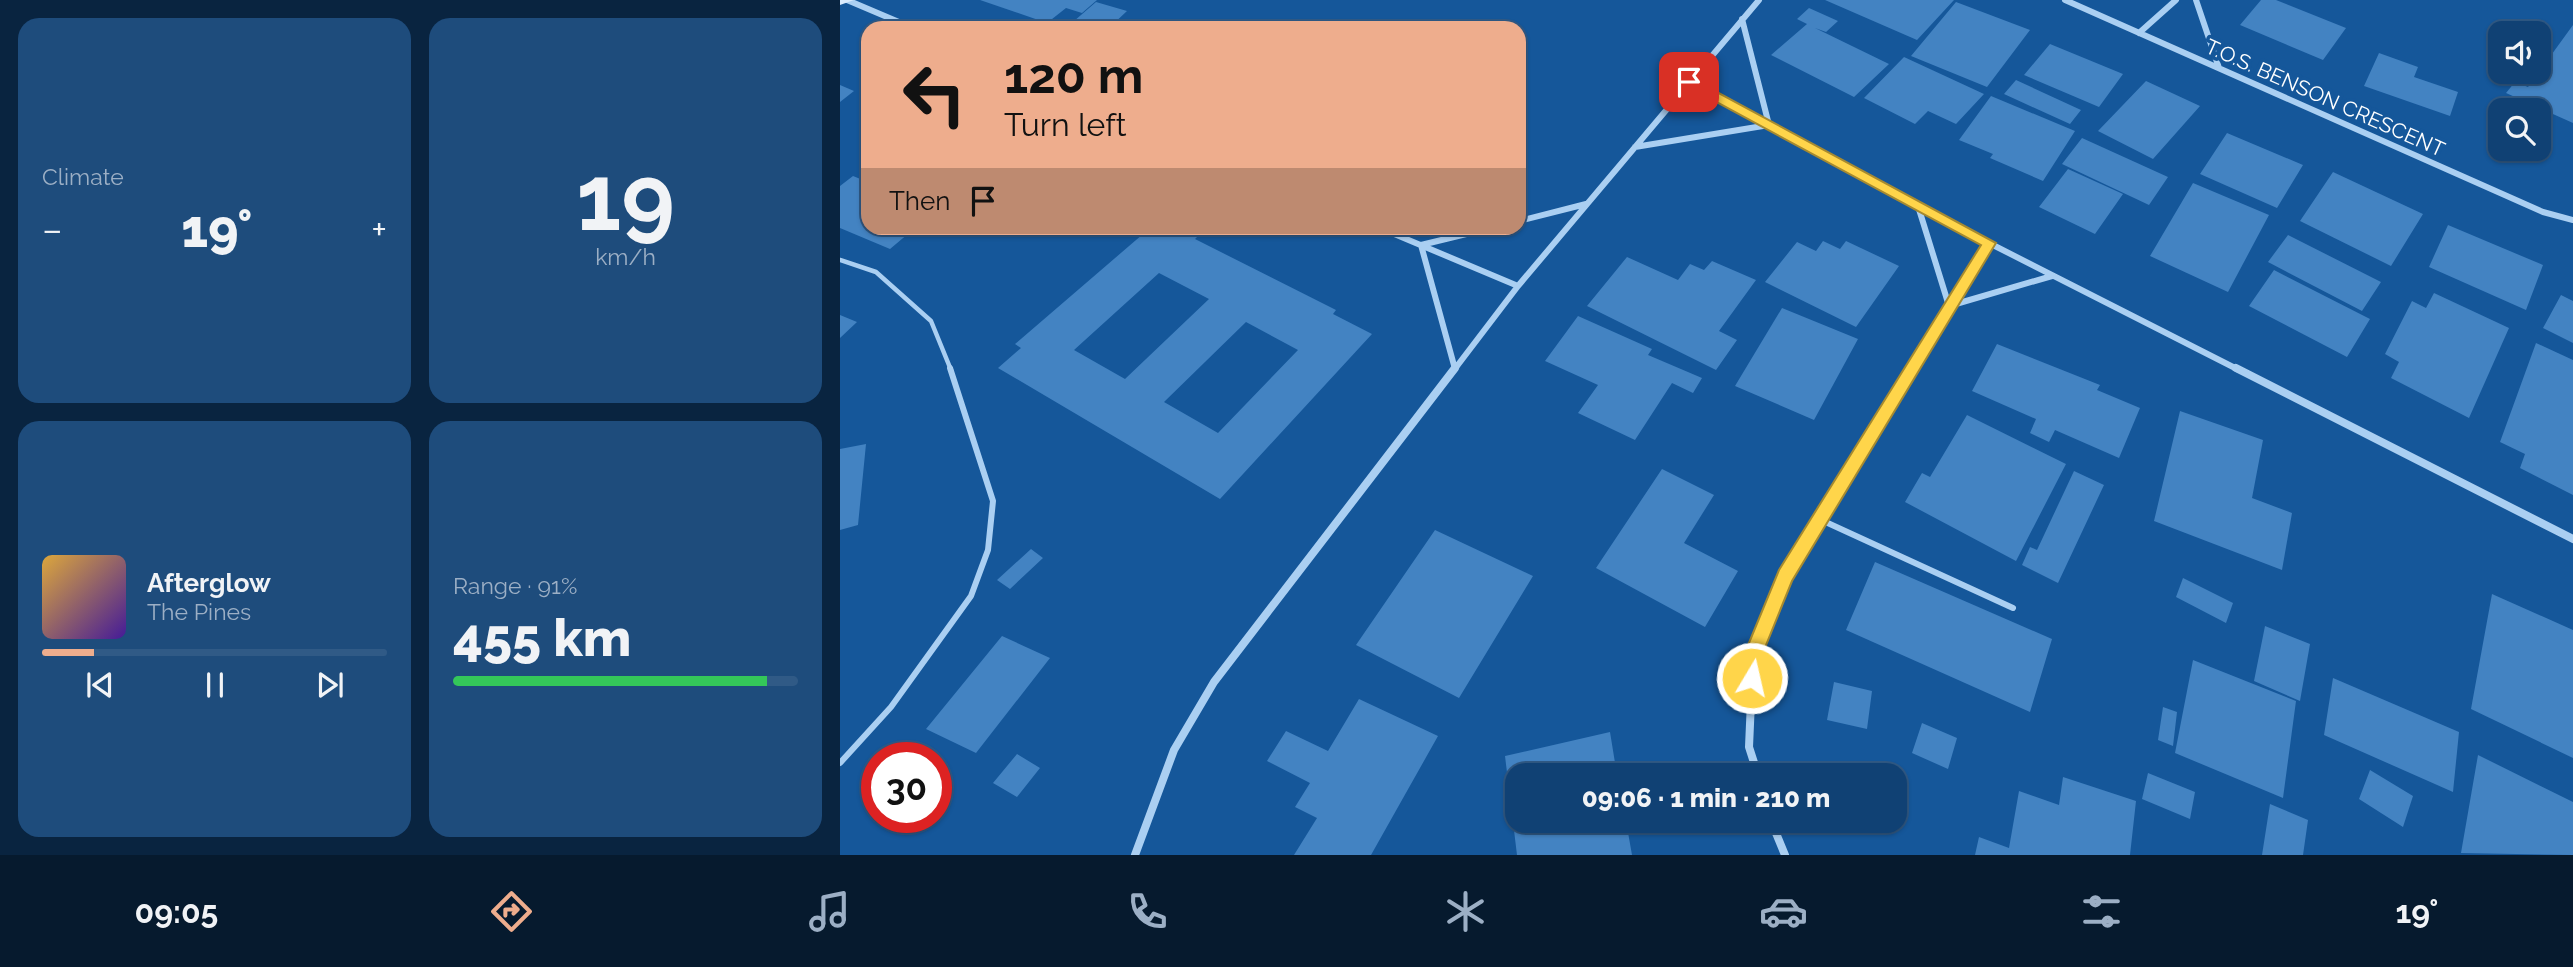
<!DOCTYPE html>
<html lang="en">
<head>
<meta charset="utf-8">
<style>
	:root { --surface:#104174; --page:#1e4c7c; --text:#f1f3f6; --muted:#9cafc5; --line:#305a86; --accent:#eead8d }
	body { margin:0; font-family:Raleway,sans-serif; background:var(--page); color:var(--text); height:100vh; display:flex; flex-direction:column; font-size:26px; white-space:nowrap }
	* { box-sizing:border-box; margin:0 }
	p { font-size:23px; color:var(--muted) }
	.icon { flex:none; width:38px; height:38px; fill:none; stroke:currentColor; stroke-width:2; stroke-linecap:round; stroke-linejoin:round }
	.map { position:relative; flex:1; overflow:hidden }
	.sheet { display:flex; flex-direction:column; gap:18px; padding:18px; background:#092440; width:840px }
	.sheet>* { flex:none }
	.hud { position:absolute; left:21px; top:21px; width:665px; height:214px; border-radius:21px; box-shadow:0 2px 5px #0004,0 0 0 2px var(--line); background:#eead8d; color:#111; overflow:hidden }
	.tools { position:absolute; left:1648px; top:21px; display:grid; gap:14px }
	.tools a { display:grid; place-items:center; width:63px; height:63px; border-radius:14px; background:var(--surface); box-shadow:0 2px 5px #0004,0 0 0 2px var(--line); font-size:35px }
	.speed { position:absolute; left:21px; top:742px; display:flex; gap:14px; font-size:35px; font-weight:700; text-align:center }
	.speed>* { display:grid; place-content:center; width:91px; height:91px; border-radius:50%; background:var(--surface); box-shadow:0 2px 5px #0004,0 0 0 2px var(--line); line-height:1 }
	.speed .limit { border:10px solid #d22; background:#fff; color:#111 }
	.pin { position:absolute; display:grid; place-items:center; width:60px; height:60px; color:#fff; margin:-30px; border-radius:14px; box-shadow:0 4px 10px #0006 }
	.me { position:absolute; width:77px; margin:-38px; rotate:9deg; stroke-linejoin:round; filter:drop-shadow(0 0 5px #0008) }
	.turn { display:flex; align-items:center; gap:24px; height:147px; padding:0 28px; font-size:32px }
	.turn .icon { width:91px; height:91px; stroke-width:2.5 }
	.turn b { display:block; font-size:49px; line-height:60px }
	.then { display:flex; align-items:center; height:66px; padding:0 28px; background:#0003; gap:14px; font-size:26px }
	.big { font-size:52px; font-weight:800; line-height:1.1 }
	.sheet .widget { flex:1; display:flex; flex-direction:column; justify-content:center; gap:10px; min-width:0; padding:0 24px; border-radius:21px; background:var(--page) }
	.sheet .dial { align-items:center; gap:0 }
	.dial b { font-size:91px; line-height:1 }
	.song { display:flex; align-items:center; gap:21px }
	.cover { width:84px; height:84px; border-radius:10px; background:linear-gradient(135deg,hsl(40 70% 55%),hsl(260 70% 35%)) }
	.played { height:7px; border-radius:4px; background:linear-gradient(90deg,var(--accent) 15%,var(--line) 15%) }
	.keys { display:flex; justify-content:space-around; direction:ltr }
	.heat { display:flex; justify-content:space-between; align-items:center; font-size:38px; direction:ltr }
	.charge { height:10px; border-radius:5px; background:linear-gradient(90deg,#34c759 91%,var(--line) 0) }
	.sheet .tiles { flex:1; display:grid; gap:18px; grid-template-columns:repeat(2,1fr) }
	.trip { position:absolute; left:665px; top:763px; width:402px; height:70px; border-radius:21px; background:var(--surface); box-shadow:0 2px 5px #0004,0 0 0 2px var(--line); font-weight:800; line-height:70px; text-align:center }
	.menu { display:flex; height:112px; justify-content:space-around; align-items:center; background:#061a2e; color:var(--muted) }
	.menu .icon { width:49px; height:49px }
	.menu .on { color:var(--accent) }
	.menu b { font-size:32px; color:var(--text) }
	main { display:flex; flex:1; min-height:0 }
	.map>svg:first-child { display:block }
</style>
</head>
<body>
<main>
<section class="sheet">
<div class="tiles">
<div class="widget"><p>Climate</p>
<div class="heat"><a>−</a><b class="big">19°</b><a>+</a></div>
</div>
<div class="widget dial"><b>19</b><p>km/h</p></div>
<div class="widget">
<div class="song"><i class="cover"></i><div><b>Afterglow</b><p>The Pines</p></div></div>
<div class="played"></div>
<div class="keys"><svg class="icon" aria-label="previous" viewBox="0 0 24 24"><path d="M18 5L8 12l10 7zM5 5v14"/></svg><svg class="icon" aria-label="pause" viewBox="0 0 24 24"><path d="M8 5v14M16 5v14"/></svg><svg class="icon" aria-label="next" viewBox="0 0 24 24"><path d="M6 5l10 7-10 7zM19 5v14"/></svg></div>
</div>
<div class="widget"><p>Range · 91%</p><b class="big">455 km</b><div class="charge"></div></div>
</div>
</section>
<div class="map">
<svg width="1733" height="855" viewBox="0 0 1733 855">
	<rect width="100%" height="100%" fill="#15579a"/>
	<path fill="#4383c2" fill-rule="evenodd" d="M140,0H257L242,13L226,8L207,23Z
		M985,0H1114L1077,40Z
		M1421,0H1436L1506,28L1483,60L1400,25Z
		M256,2L287,11L269,28H226Z
		M1116,2L1190,30L1147,87L1071,56Z
		M969,8L998,21L986,32L975,28L1049,64L1014,97L931,55L967,24L957,19Z
		M1733,25V123L1666,93L1675,82L1688,87Z
		M1210,44L1283,74L1259,107L1184,75Z
		M1539,53L1578,67L1574,77L1618,92L1610,116L1524,86Z
		M1064,57L1144,94L1116,124L1088,111L1075,124L1024,98Z
		M1176,80L1241,110L1230,124L1164,94Z
		M1306,81L1360,106L1313,159L1258,131Z
		M0,85L14,91L0,102Z
		M1151,96L1235,131L1203,181L1150,158L1153,154L1119,140Z
		M1387,133L1463,165L1437,208L1360,174Z
		M1242,138L1328,177L1309,205L1222,164Z
		M1228,169L1283,194L1255,234L1199,207Z
		M1493,172L1583,214L1551,266L1460,221Z
		M13,176L28,182V228H75L50,249L0,228V186Z
		M1353,183L1429,215L1388,292L1310,256Z
		M1608,225L1703,265L1686,310L1589,267Z
		M310,228H347L360,234L355,239L496,310L493,314L532,334L380,499L158,368L181,348L175,344ZM319,273L369,299L285,379L234,350ZM406,322L458,350L378,433L324,402Z
		M1448,235L1541,282L1522,311L1428,262Z
		M983,241L1000,249L1006,241L1059,266L1016,327L925,282L957,242L976,251Z
		M787,257L838,280L850,264L864,270L872,261L916,280L879,331L897,340L876,370L747,306Z
		M1434,270L1530,319L1507,357L1409,306Z
		M1594,293L1669,328L1629,418L1551,378L1559,362L1545,354L1572,301L1586,308Z
		M1721,295L1733,301V343L1703,328Z
		M942,308L1018,339L974,420L895,386Z
		M0,315L17,322L0,338Z
		M738,316L812,349L808,355L862,378L853,393L832,383L795,440L738,413L758,385L705,361Z
		M1696,343L1733,360V495L1680,468L1685,454L1660,442Z
		M1157,344L1260,385L1257,390L1300,408L1279,458L1215,430L1209,442L1190,433L1196,419L1132,391Z
		M1340,411L1423,440L1412,498L1452,513L1442,570L1314,521Z
		M1127,415L1226,464L1176,561L1065,502L1082,473L1090,477Z
		M26,444L18,525L0,530V449Z
		M822,469L874,495L844,543L898,571L865,627L756,568Z
		M1234,471L1264,485L1218,583L1182,565L1190,547L1197,550Z
		M595,530L693,576L619,698L516,645Z
		M191,549L203,558L170,589L157,580Z
		M1035,562L1212,639L1190,712L1006,630Z
		M1343,578L1393,603L1386,623L1336,597Z
		M1652,594L1733,630V758L1631,709Z
		M1425,626L1470,644L1460,701L1414,681Z
		M162,636L210,658L136,753L86,729Z
		M1353,660L1456,701L1443,798L1335,753Z
		M1493,678L1619,732L1613,792L1484,735Z
		M994,682L1032,691L1027,729L987,720Z
		M519,699L598,736L531,855H454L477,818L455,807L470,783L427,761L446,731L488,751Z
		M1323,707L1337,712L1333,746L1318,740Z
		M1082,723L1117,738L1108,769L1072,753Z
		M770,732L777,775H677V821H786L792,855H677L665,756Z
		M177,754L200,768L177,797L153,783Z
		M1638,755L1733,802V855L1621,853Z
		M1530,770L1573,796L1563,827L1519,799Z
		M1308,773L1355,792L1350,819L1302,799Z
		M1223,777L1296,801L1290,855H1135L1139,837L1169,848L1179,791L1219,805Z
		M1430,804L1468,820L1463,855H1422Z"/>
	<g fill="none" stroke-linecap="round" stroke-linejoin="round">
		<path stroke="#aacff2" stroke-width="4.5" d="M0,260L36,272L91,321L111,370"/>
		<path stroke="#aacff2" stroke-width="6" d="M979,519L1173,608
			M0,763L51,707L131,596L148,550L153,501L110,368"/>
		<path stroke="#aacff2" stroke-width="6" d="M7,0L73,28
			M1225,0L1703,212L1733,220
			M1356,0L1379,68
			M1299,33L1336,0
			M849,82L1149,243L1399,370
			M795,147L929,125L902,19
			M1078,206L1109,306L1212,276
			M679,221L746,204
			M540,228L678,286L614,370
			M678,286L919,0
			M615,369L581,245L651,228
			M1071,370L1149,243"/>
		<path stroke="#aacff2" stroke-width="8" d="M1396,368L1733,539
			M918,775L909,747L913,655L945,576L1072,368
			M931,821L945,855
			M295,855L334,750L374,682L615,368"/>
		<path fill="#d9eafc" fill-rule="evenodd" d="M0,0H14L0,5Z"/>
	</g>
	<path fill="#ffd54a" stroke="#a68a30" stroke-width="2" d="M849,77L1156,243L952,581L922,655L919,685L912,687L906,685L904,655L939,570L1141,245L845,85L843,82Z"/>
	<g text-anchor="middle" stroke-width="7" stroke-linejoin="round" paint-order="stroke">
		<g font-size="21" fill="#fff" stroke="#15579a">
			<text transform="translate(1485 98) rotate(24)" y="7">T.O.S. BENSON CRESCENT</text>
		</g>
	</g>
</svg>
<div class="tools">
<a><svg class="icon" aria-label="sound" viewBox="0 0 24 24"><path d="M4 9h4l5-4v14l-5-4H4zM17 9q2 3 0 6"/></svg></a>
<a><svg class="icon" aria-label="search" viewBox="0 0 24 24"><circle cx="10" cy="10" r="6"/><path d="M15 15l6 6"/></svg></a>
</div>
<div class="speed"><div class="limit">30</div></div>
<div class="pin" style="left:849px;top:82px;background:#d93025"><svg class="icon" aria-label="arrive" viewBox="0 0 24 24"><path d="M6 21V4h12l-3 4 3 4H6"/></svg></div>
<svg class="me" style="left:912px;top:678px" viewBox="-20 -20 40 40"><circle r="17" fill="#ffd54a" stroke="#fff" stroke-width="3"/><path d="M0-11L8 9 0 5-8 9z" fill="#fff"/></svg>
<div class="trip">09:06 · 1 min · 210 m</div>
<div class="hud">
<div class="turn"><svg class="icon" aria-label="left" viewBox="0 0 24 24"><path d="M17 20v-9H6M10 6l-5 5 5 5"/></svg><div><b>120 m</b>Turn left</div></div>
<div class="then">Then<svg class="icon" aria-label="arrive" viewBox="0 0 24 24"><path d="M6 21V4h12l-3 4 3 4H6"/></svg></div>
</div>
</div>
</main>
<nav class="menu">
<b>09:05</b>
<svg class="icon on" aria-label="directions" viewBox="0 0 24 24"><path d="M12 3l9 9-9 9-9-9zM9 14v-3h6M13 9l2 2-2 2"/></svg>
<svg class="icon" aria-label="music" viewBox="0 0 24 24"><path d="M9 18V5l10-2v13"/><circle cx="6" cy="18" r="3"/><circle cx="16" cy="16" r="3"/></svg>
<svg class="icon" aria-label="phone" viewBox="0 0 24 24"><path d="M5 4h4l2 5-3 2q2 4 5 5l2-3 5 2v4C11 20 4 13 5 4z"/></svg>
<svg class="icon" aria-label="climate" viewBox="0 0 24 24"><path d="M12 3v18M4 7l16 10M4 17L20 7"/></svg>
<svg class="icon" aria-label="car" viewBox="0 0 24 24"><path d="M5 17H2v-5l4-1 3-4h7l3 4 3 1v5h-3M9 17h6M6 11h13"/><circle cx="7" cy="17" r="2"/><circle cx="17" cy="17" r="2"/></svg>
<svg class="icon" aria-label="filters" viewBox="0 0 24 24"><path d="M4 7h16M4 17h16"/><circle cx="9" cy="7" r="2"/><circle cx="15" cy="17" r="2"/></svg>
<b>19°</b>
</nav>
</body>
</html>
